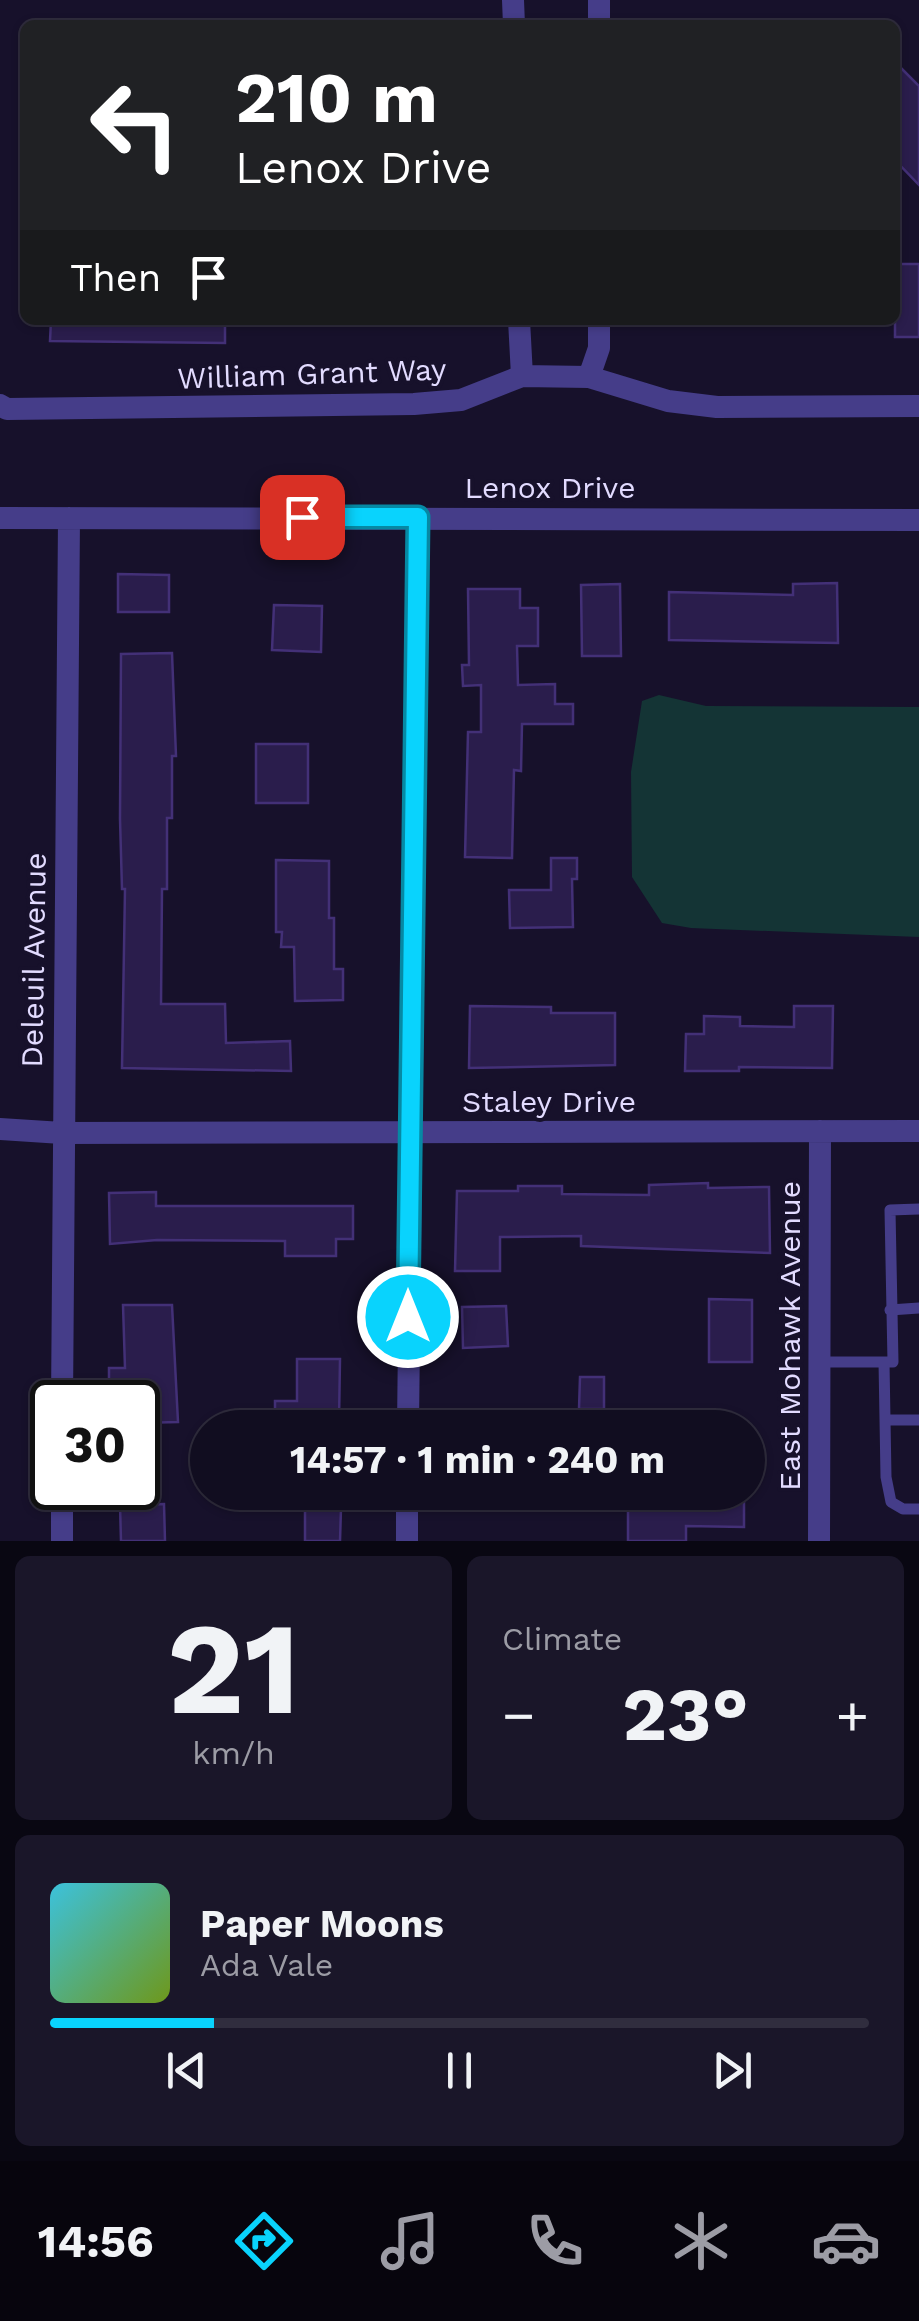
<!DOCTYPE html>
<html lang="en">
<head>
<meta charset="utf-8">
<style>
	:root { --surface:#110d20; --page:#1a1629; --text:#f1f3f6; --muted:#9c9ca5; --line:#302d3e; --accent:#09d3fd }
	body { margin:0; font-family:"Work Sans",sans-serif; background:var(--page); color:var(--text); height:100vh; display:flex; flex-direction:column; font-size:38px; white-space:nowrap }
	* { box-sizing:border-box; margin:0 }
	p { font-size:32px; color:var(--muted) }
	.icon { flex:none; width:55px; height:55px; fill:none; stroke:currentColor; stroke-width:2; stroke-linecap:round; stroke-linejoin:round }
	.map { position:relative; height:1541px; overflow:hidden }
	.sheet { display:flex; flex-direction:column; gap:15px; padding:15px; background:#090712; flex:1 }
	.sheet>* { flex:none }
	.guide { position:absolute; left:20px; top:20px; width:880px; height:305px; border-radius:15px; box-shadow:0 2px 8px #0004,0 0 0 2px var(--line); background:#202124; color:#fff; overflow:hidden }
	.speed { position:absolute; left:30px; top:1380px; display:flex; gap:20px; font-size:50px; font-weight:700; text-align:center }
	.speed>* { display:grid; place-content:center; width:130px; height:130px; border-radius:50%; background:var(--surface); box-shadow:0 2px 8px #0004,0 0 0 2px var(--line); line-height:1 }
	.speed .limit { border:5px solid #111; border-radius:15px; background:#fff; color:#111 }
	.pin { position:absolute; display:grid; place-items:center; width:85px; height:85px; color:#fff; margin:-42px; border-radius:20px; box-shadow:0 5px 15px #0006 }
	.me { position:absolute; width:110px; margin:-55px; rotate:0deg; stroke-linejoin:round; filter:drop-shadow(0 0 8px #0008) }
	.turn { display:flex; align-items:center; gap:35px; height:210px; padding:0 50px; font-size:45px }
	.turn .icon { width:130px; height:130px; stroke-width:2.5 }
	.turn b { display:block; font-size:70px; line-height:85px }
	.then { display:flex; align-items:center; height:95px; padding:0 50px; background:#0003; gap:20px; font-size:38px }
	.big { font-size:75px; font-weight:700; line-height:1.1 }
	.sheet .tile { flex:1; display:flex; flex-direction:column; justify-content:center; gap:15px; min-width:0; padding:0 35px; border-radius:15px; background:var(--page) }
	.sheet .dial { align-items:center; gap:0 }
	.dial b { font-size:130px; line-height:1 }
	.song { display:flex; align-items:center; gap:30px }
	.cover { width:120px; height:120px; border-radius:15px; background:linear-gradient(135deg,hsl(190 70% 55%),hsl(80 70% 35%)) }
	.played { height:10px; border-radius:5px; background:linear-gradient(90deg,var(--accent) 20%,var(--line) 20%) }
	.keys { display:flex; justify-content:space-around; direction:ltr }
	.heat { display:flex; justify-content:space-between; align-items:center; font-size:55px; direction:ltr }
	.sheet .tiles { flex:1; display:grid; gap:15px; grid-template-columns:1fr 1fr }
	.tile:last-child { grid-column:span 2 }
	.trip { position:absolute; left:190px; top:1410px; width:575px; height:100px; border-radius:50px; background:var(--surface); box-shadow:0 2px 8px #0004,0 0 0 2px var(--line); font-weight:700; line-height:100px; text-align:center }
	.tab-bar { display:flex; height:160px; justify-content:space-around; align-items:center; background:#07050d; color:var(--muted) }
	.tab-bar .icon { width:70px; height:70px }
	.tab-bar .current { color:var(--accent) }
	.tab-bar b { font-size:45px; color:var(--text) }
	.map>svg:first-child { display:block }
</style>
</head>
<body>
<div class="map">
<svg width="919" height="1541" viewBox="0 0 919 1541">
	<rect width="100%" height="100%" fill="#17112b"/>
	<path fill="#143435" d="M659,695L706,706L919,707V937L691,928L662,923L632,877L631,772L642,701Z"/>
	<path fill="#2a1d4c" stroke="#433077" stroke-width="2.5" d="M895,62L919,86V185L895,160Z
		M895,264H919V337H895Z
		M51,320H225V343L50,341Z
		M118,574L169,575V612H118Z
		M837,583L838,643L669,640V592L793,595V584Z
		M620,584L621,656H582L581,585Z
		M468,589H520V608H538V646H517L518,685L555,684V704H573V724H522L521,771L514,770L512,858L465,857L468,732H481V685L463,686L462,665H469Z
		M274,605L322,606L321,652L272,650Z
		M172,653L176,756H172V818H167V889H162L161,1004H225L226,1043L290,1041L291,1071L122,1068L125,889H122L120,819L121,654Z
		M256,744H308V803H256Z
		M551,858H577V879H572L573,927L510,928L509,890H551Z
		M276,860L329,861V918H334V969H343V1000L295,1001L294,947H281L282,932H276Z
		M470,1006L551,1007V1013H615V1065L469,1068Z
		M794,1006H833L832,1068L739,1067V1071H685L686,1034H704V1016L740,1017V1026L794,1027Z
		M708,1183V1188L769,1187L770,1253L581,1246V1236L500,1237V1271H455L457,1191H518V1186H562V1194L649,1195V1185Z
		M156,1192V1206H353V1239H336V1256H285V1241L157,1240L110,1244L109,1193Z
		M709,1299L752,1300V1362H709Z
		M123,1305H172L178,1422L138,1423V1402H109V1368H125Z
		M506,1306L508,1346L463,1348L462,1307Z
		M297,1359H340L339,1422L275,1421V1401H297Z
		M580,1377H604V1409H579Z
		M628,1492H744V1527L686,1526V1541H628Z
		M164,1504L165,1541H121L120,1505Z
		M305,1508H341L340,1541H305Z"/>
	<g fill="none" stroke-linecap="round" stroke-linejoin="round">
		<path stroke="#453d89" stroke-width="11" d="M890,1310L919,1308
			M820,1362H893L890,1210L919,1209
			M884,1362L886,1477L891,1502L903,1509H919
			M885,1420H919"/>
		<path stroke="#453d89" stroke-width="22" d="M513,0L514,25
			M599,25V0
			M519,320L522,376
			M589,377L599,348V320
			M0,405L7,409L414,404L461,400L522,376L589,377L668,401L717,407L919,406
			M0,518L919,520
			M0,1129L62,1133L919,1131
			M62,1402L69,518
			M408,1428L418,517
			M62,1488V1541
			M407,1541V1492
			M819,1541L820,1131"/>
	</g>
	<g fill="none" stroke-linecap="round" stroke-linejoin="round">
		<defs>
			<path id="route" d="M302,517H418L408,1317"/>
		</defs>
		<use href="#route" stroke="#0689a4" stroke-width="25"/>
		<use href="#route" stroke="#09d3fd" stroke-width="18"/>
	</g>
	<g text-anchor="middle" stroke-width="8" stroke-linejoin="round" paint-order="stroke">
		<g font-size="30" fill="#e2dbff" stroke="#17112b">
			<text transform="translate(312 374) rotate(-2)" y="10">William Grant Way</text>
			<text x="550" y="498">Lenox Drive</text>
			<text transform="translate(34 960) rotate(-89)" y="10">Deleuil Avenue</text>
			<text x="549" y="1112">Staley Drive</text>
			<text transform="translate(790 1336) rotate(-90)" y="10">East Mohawk Avenue</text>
		</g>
	</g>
</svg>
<div class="speed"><div class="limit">30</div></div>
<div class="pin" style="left:302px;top:517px;background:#d93025"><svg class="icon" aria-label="arrive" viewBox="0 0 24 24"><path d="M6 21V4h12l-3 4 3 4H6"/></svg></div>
<svg class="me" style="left:408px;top:1317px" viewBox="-20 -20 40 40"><circle r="17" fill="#09d3fd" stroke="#fff" stroke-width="3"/><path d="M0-11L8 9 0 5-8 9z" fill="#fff"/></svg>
<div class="trip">14:57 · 1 min · 240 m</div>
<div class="guide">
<div class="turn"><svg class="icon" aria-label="left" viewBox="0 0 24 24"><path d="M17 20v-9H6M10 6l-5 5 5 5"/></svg><div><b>210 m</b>Lenox Drive</div></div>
<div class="then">Then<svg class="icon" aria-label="arrive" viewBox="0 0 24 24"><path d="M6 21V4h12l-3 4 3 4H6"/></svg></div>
</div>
</div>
<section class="sheet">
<div class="tiles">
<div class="tile dial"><b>21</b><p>km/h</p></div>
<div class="tile"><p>Climate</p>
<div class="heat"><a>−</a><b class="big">23°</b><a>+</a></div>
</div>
<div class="tile">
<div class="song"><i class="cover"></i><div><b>Paper Moons</b><p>Ada Vale</p></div></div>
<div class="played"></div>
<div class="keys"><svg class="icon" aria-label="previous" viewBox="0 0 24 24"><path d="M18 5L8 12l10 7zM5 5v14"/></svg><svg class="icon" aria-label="pause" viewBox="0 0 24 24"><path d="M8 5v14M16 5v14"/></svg><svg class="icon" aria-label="next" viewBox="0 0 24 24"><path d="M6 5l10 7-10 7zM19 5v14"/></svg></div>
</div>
</div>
</section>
<nav class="tab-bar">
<b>14:56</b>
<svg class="icon current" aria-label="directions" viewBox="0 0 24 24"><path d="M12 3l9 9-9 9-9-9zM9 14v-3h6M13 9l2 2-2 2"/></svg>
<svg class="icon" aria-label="music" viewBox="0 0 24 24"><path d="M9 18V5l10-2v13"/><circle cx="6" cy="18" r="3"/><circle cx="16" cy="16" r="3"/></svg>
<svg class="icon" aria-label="phone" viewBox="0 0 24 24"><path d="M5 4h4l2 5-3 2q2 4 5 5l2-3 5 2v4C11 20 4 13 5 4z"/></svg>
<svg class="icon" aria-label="climate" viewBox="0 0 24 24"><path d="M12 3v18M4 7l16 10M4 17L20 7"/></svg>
<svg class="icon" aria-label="car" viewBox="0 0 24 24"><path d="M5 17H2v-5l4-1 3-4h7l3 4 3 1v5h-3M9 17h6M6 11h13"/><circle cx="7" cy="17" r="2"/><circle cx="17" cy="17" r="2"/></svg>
</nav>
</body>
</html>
